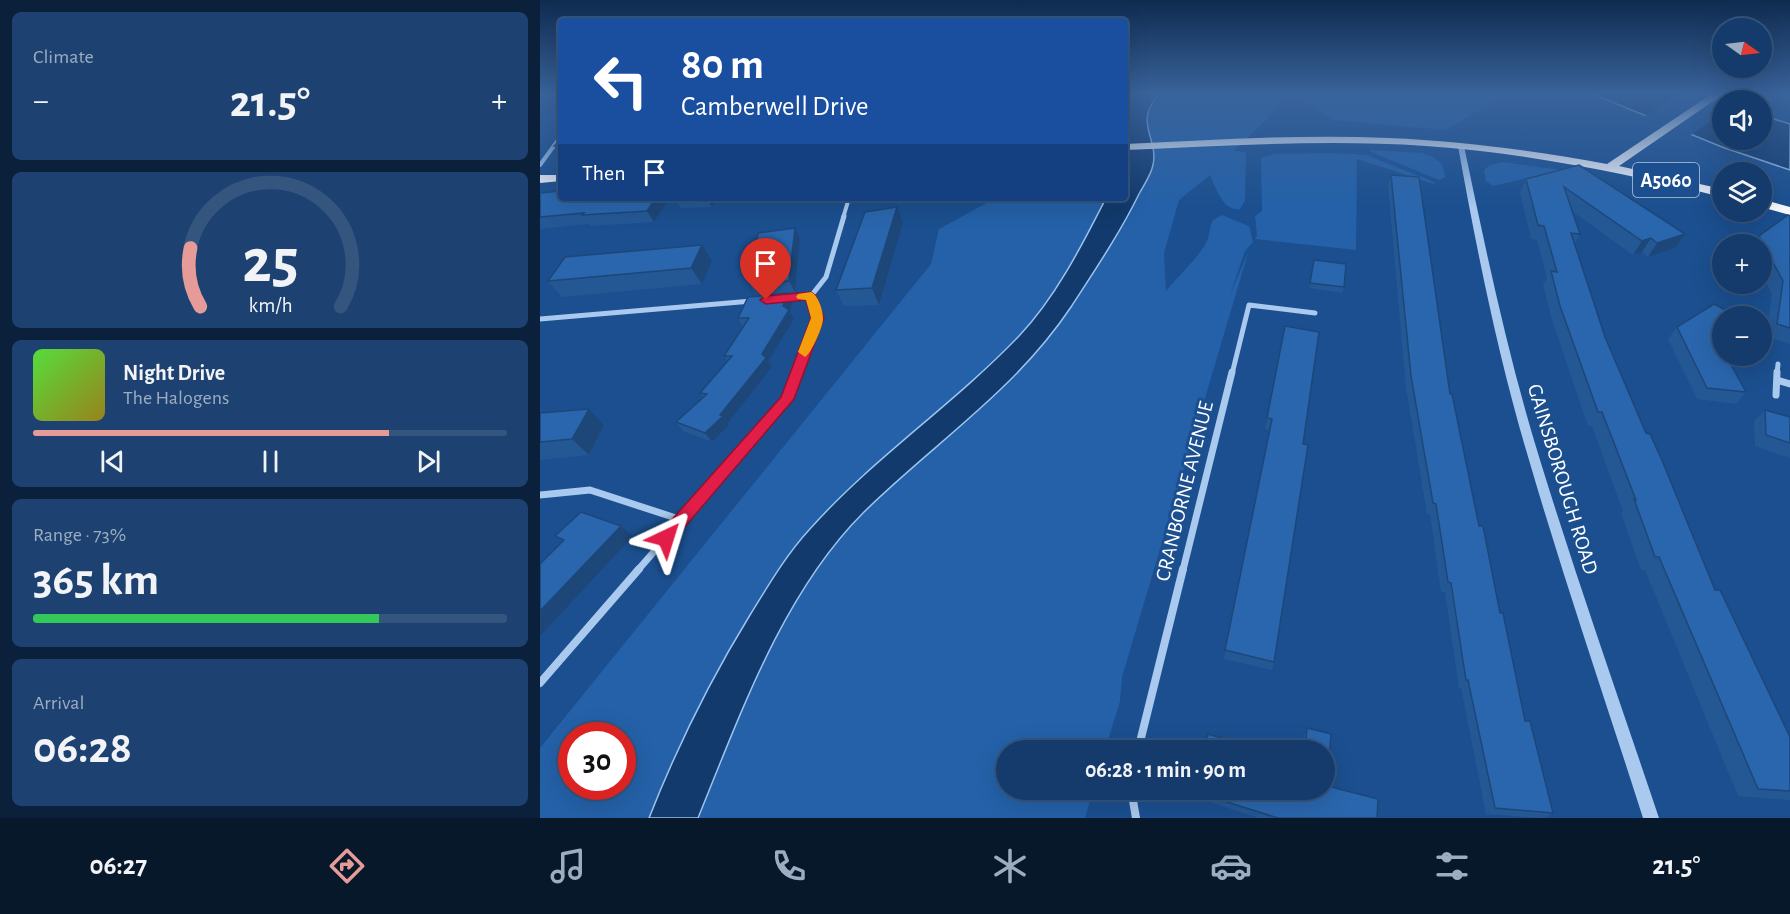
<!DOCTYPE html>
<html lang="en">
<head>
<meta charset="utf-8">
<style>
	:root { --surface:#143b6b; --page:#1d4271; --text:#f1f3f6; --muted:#9dadc1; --line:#33557e; --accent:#e69b98 }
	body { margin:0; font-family:"Alegreya Sans",sans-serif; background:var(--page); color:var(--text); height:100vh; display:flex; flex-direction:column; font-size:22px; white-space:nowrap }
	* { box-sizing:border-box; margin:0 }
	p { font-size:20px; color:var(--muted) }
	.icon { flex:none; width:33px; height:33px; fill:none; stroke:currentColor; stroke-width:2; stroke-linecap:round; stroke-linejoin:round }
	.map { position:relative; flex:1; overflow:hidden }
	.drawer { display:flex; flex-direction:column; gap:12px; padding:12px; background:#0b203b; width:540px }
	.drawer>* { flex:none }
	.banner { position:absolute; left:18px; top:18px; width:570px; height:183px; border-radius:6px; box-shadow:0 6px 24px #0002,0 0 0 2px var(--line); background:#1a4fa0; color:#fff; overflow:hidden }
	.needle { width:39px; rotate:104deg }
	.buttons { position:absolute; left:1172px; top:18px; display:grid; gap:12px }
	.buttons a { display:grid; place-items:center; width:60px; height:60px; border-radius:50%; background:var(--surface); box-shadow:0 6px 24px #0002,0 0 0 2px var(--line); font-size:30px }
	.speed { position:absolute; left:18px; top:722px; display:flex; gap:12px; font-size:30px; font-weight:700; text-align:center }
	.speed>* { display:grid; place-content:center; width:78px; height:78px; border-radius:50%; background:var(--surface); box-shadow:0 6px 24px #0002,0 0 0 2px var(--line); line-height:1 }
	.speed .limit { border:9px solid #d22; background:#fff; color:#111 }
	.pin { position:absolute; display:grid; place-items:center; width:51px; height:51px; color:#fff; margin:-62px -26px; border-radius:50% 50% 50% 0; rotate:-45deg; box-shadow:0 0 6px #0007 }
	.pin .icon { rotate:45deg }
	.me { position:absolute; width:66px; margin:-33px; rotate:41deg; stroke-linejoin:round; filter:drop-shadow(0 0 4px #0008) }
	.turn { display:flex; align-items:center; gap:21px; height:126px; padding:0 24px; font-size:27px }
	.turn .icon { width:78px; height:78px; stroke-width:2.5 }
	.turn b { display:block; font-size:42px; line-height:51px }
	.then { display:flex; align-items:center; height:57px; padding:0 24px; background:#0003; gap:12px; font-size:22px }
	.big { font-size:45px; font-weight:600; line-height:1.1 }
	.drawer .card { flex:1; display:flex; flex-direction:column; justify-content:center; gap:9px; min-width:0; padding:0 21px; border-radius:9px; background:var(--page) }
	.drawer .dial { align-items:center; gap:0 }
	.dial svg { height:156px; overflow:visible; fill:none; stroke:var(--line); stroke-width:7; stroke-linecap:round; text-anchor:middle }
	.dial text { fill:var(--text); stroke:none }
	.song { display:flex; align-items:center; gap:18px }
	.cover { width:72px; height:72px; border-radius:9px; background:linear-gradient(135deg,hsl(110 70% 55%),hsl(50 70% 35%)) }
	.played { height:6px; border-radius:3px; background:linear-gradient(90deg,var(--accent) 75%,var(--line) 75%) }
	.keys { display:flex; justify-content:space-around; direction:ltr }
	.heat { display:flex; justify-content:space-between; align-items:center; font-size:33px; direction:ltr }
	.charge { height:9px; border-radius:4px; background:linear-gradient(90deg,#34c759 73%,var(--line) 0) }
	.trip { position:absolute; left:456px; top:740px; width:339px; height:60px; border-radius:30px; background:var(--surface); box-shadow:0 6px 24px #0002,0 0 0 2px var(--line); font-weight:600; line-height:60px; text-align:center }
	.dock { display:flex; height:96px; justify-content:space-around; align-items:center; background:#08182b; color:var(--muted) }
	.dock .icon { width:42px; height:42px }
	.dock .active { color:var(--accent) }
	.dock b { font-size:27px; color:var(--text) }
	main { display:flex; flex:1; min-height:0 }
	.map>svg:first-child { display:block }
</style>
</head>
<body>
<main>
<section class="drawer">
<div class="card"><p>Climate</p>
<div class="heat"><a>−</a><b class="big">21.5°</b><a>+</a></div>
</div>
<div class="card dial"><svg viewBox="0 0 100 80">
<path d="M14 69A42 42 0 1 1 86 69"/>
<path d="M14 69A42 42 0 0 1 9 39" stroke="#e69b98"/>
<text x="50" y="56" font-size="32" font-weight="700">25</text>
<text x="50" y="72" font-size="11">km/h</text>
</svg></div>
<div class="card">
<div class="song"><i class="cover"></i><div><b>Night Drive</b><p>The Halogens</p></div></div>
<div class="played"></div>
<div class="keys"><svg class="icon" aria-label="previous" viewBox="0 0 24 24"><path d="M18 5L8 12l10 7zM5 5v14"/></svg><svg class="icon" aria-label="pause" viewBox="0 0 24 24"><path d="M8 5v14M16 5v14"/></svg><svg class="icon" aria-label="next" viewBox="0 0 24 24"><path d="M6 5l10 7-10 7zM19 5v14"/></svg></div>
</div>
<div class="card"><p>Range · 73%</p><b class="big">365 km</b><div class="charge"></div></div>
<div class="card"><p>Arrival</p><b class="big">06:28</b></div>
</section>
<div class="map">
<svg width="1250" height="818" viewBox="0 0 1250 818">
	<rect width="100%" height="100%" fill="#1b4f8f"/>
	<path fill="#2461a8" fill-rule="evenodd" d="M585,93H969L906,130L793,120L752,94L694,151L706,152L705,201L700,209C682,211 677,189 670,175L639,200L624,253L626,291C638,276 658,258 666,243C670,236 669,227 673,220L682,215L709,226L713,242L705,251L690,295L709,250L582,677L580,701L565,750H466V789H553L545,818H0V748L391,264L399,229L456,198H585ZM32,735H82V786H32Z
		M831,150L882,153L893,157L902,164L905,177L899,180L831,152Z
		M791,153L826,155L894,182V184L817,159L816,250L715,239L717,236L715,216L722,211L721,158L734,154Z
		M962,162L1022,170L953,186L946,181L944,170L950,165Z"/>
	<path fill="#123a6d" stroke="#9cc4f0" stroke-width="1.5" d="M590,93H620C592,123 619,137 613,165C611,175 604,185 599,194C580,233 555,270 531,307C475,391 394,443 323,513C243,593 200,715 158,818H109C137,747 170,680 210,615C228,586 246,555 269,530C333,458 413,405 479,336C516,297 542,245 566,198H585V97Z
		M1050,93H1163L1182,101V140H1221V115L1250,124V170L1182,147Z"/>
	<path fill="#1b4f8f" d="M1141,93H1172L1183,98L1185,100H1182V113L1148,137L1102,118Z"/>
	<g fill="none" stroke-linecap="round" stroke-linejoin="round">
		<path stroke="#a9c9ee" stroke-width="4" d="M0,165L21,136
			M303,218L309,198"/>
		<path stroke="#a9c9ee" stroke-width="5" d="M243,298L271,296L286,277L304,216
			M0,319L212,301
			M256,374L277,318L271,296
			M692,374L709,305L775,313
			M1237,374L1238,364"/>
		<path stroke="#a9c9ee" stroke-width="7" d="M1237,380L1250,384
			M1236,395L1237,372
			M0,495L50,490L142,520
			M98,570L247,399L257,372
			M643,570L692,372"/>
		<path stroke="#a9c9ee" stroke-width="8" d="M0,683L99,569
			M598,750L643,569
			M591,789L596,818"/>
		<path fill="#a9c9ee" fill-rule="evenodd" d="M921,144L924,146C946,251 968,357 1000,460C1037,580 1079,699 1119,818H1103C1065,699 1024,580 989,460C958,357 937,251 918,146Z"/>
		<path fill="#f8faff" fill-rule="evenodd" d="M1173,93H1185L1079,166L1182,189V197C1084,173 986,153 886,146C786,139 685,146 585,150V144C673,140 761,134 849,138C923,141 995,151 1067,164Z
			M0,175H21V181L0,183Z
			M1221,199L1250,207V215L1221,207Z"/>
	</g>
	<path fill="#245895" d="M21,139V156L14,146Z
		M1039,165L1145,234L1135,248L1108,257L1102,252L1093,255L1033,212L1040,234L1034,245L1065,337L1106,433L1175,590L1250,737V800L1198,796L1105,570H1101L1081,513L1083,511L1052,426H1048L1012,320L1003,285L1007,278L997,240L991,239L980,193L986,179Z
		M851,175L910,394L939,526L985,721L1013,813L1003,818L946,814L921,688H919L905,592H901L890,514H887L866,387L848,186Z
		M0,193L21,198H130L114,222L51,226L49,224L0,229Z
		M135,198H177L172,207L141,208Z
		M1250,216V344L1226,336L1232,294L1221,272V244H1213L1219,236Z
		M363,223L339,305L304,306L296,290Z
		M260,239L255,292L216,296L210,284Z
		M774,260L804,287L802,293L769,288Z
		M172,261L162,284L22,297L8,281Z
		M248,293L253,302L250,311L254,319L228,362L232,367L188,423L189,425L172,442L143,431L136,422L163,398L160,393L188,361L184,356L203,327L198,318Z
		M745,326L763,444L734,662L732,670L684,659L730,430L725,429Z
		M1137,327L1180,345L1206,392L1196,404L1157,399L1128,339Z
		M1225,410L1250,417V458L1215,446L1214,421Z
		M0,413L64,425L49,455L0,460Z
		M767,728L791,734L787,786L838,799L837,818H719L654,797L655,789H784V750H762L764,735Z"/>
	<path fill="#1d4779" d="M116,198H130L114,222L107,211Z
		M167,198H177L172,207Z
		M357,207L363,223L339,305L332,288Z
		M255,228L260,239L255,292L249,281Z
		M1145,234L1135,248L1108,257L1117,243Z
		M1111,238L1102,252L1093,255L1102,241Z
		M162,245L172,261L162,284L151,268Z
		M248,293L253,302L250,311L254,319L228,362L232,367L188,423L189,425L172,442L165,433L180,415L243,306Z
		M49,409L64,425L49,455L32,439Z
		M81,526L93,536L0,636V611Z"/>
	<path fill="#2a66ad" stroke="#1d4779" stroke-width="1.5" d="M21,139V146H14Z
		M1039,165L1145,234L1117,243L1111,238L1102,241L1024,187L1040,234L1031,233L1065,337L1106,433L1110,434L1121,458L1175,590H1180L1250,737V791L1218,789L1119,557H1115L1094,499L1096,500L1062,412H1058L1020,306L1011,271L1017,272L1004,226L998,225L986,179Z
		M851,175L879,177L910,394H912L939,526H943L960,613H963L985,721H990L1013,813L955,808L928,680H926L911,583L908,582L896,504L893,503L871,376Z
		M21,191V198H116L107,211L42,215L44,213L0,217V193Z
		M357,207L332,288L296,290L325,212Z
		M1248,215L1250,216V328L1237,324L1243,281L1219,236Z
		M255,228L249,281L210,284L218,233Z
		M162,245L151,268L8,281L25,257Z
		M774,260L806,264L804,287L770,283Z
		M248,293L243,306L249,310L222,354L226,358L180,415L183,416L165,433L136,422L167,394L160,393L192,356H184L209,318H198L208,297Z
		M1174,304L1197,316H1182V339L1178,342L1182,349V356H1186L1206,392L1167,388L1137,327Z
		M745,326L779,332L763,444L768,445L734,662L685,650L732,419L727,418Z
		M49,409L32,439L0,442V413Z
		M1225,410L1250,417V443L1226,435Z
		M41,512L81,526L0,611V564L24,540L15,536Z
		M767,728L791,734L787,786L838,799L837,818H738L655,792V789H784V750H765Z
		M668,734L721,750H665Z"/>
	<linearGradient id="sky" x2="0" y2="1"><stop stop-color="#0f2b4f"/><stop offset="0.45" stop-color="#39639b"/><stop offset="1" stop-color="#39639b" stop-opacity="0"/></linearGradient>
	<rect width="1250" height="208" fill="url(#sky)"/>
	<path fill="#e11d48" stroke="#92132f" stroke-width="1.5" d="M271,292L276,296L284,318L254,399L131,543L126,545L120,543L118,538L120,533L241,397L271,318L266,300L226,304L220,300L226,296Z"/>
	<path fill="#f59e0b" d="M271,292C278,295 283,310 283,318C284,325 271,354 265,357L258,352L271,318L266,300L258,299L256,297L258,294Z"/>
	<g text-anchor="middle" stroke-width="6" stroke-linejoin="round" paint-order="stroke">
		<rect fill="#1b4f8f" stroke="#bbcadd" stroke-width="1.5" x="1093" y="163" width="66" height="34" rx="4.5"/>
		<g font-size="20" font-weight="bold" fill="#fff">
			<text x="1126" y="187">A5060</text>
		</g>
		<g font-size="21" fill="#fff" stroke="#1b4f8f">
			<text transform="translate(1023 479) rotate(73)" y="7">GAINSBOROUGH ROAD</text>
			<text transform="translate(644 491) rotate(-76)" y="7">CRANBORNE AVENUE</text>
		</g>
	</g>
</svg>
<div class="buttons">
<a><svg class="needle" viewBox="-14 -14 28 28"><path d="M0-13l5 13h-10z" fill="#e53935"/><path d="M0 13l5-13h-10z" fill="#9dadc1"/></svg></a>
<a><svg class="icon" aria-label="sound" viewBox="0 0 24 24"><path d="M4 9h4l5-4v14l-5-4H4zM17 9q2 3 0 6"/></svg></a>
<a><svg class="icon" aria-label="layers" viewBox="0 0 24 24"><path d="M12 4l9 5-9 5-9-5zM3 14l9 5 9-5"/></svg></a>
<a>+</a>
<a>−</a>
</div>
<div class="speed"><div class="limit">30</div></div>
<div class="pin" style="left:226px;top:300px;background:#d93025"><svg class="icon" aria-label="arrive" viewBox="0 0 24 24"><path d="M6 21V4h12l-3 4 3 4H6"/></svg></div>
<svg class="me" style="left:126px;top:538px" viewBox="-20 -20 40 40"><path d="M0-17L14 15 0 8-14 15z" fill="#e11d48" stroke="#fff" stroke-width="4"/></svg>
<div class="trip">06:28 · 1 min · 90 m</div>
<div class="banner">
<div class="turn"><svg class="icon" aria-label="left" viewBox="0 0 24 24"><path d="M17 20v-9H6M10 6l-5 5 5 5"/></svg><div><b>80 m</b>Camberwell Drive</div></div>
<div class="then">Then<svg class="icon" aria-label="arrive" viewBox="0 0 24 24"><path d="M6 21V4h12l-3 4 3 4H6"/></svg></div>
</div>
</div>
</main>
<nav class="dock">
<b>06:27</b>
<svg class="icon active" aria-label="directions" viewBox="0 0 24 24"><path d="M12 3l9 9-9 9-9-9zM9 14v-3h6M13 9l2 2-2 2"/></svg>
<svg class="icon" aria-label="music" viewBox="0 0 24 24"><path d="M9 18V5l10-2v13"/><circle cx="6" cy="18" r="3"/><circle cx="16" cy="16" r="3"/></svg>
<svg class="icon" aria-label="phone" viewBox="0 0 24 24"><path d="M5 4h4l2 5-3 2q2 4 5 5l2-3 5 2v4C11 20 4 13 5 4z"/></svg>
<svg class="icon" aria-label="climate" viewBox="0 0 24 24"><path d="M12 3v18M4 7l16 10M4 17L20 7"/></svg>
<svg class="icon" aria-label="car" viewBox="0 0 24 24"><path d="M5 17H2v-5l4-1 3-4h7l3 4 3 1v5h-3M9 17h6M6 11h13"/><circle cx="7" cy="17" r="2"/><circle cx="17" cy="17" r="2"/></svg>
<svg class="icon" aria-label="filters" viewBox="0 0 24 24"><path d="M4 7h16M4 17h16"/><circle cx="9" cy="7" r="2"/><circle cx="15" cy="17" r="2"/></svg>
<b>21.5°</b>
</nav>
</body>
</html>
